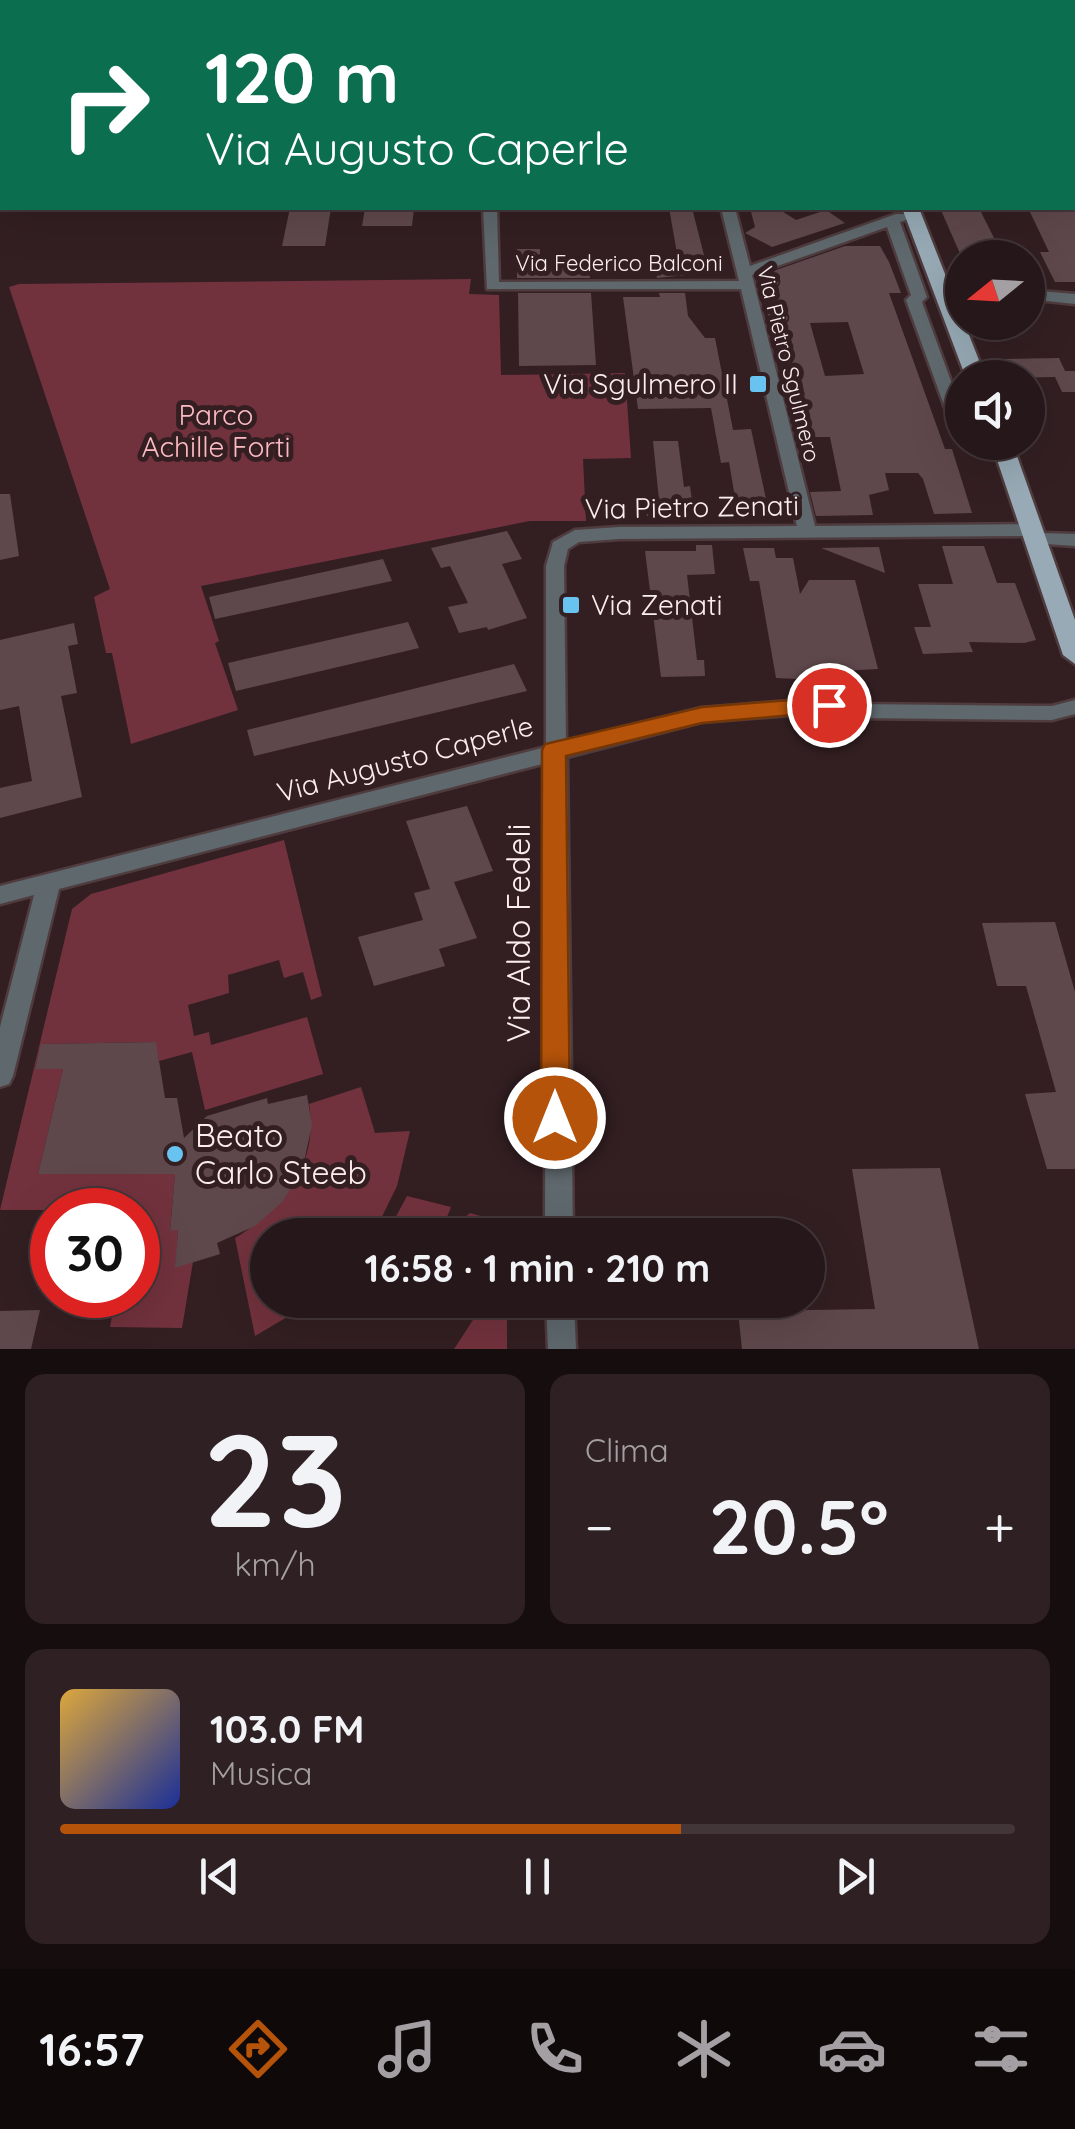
<!DOCTYPE html>
<html lang="it">
<head>
<meta charset="utf-8">
<style>
	:root { --surface:#26171a; --page:#2e2023; --text:#f1f3f6; --muted:#a49fa2; --line:#423639; --accent:#b45309 }
	body { margin:0; font-family:Quicksand,sans-serif; background:var(--page); color:var(--text); height:100vh; display:flex; flex-direction:column; font-size:38px; white-space:nowrap }
	* { box-sizing:border-box; margin:0 }
	p { font-size:32px; color:var(--muted) }
	.icon { flex:none; width:55px; height:55px; fill:none; stroke:currentColor; stroke-width:2; stroke-linecap:round; stroke-linejoin:round }
	.map { position:relative; height:1349px; overflow:hidden }
	.details { display:flex; flex-direction:column; gap:25px; padding:25px; background:#150d0e; flex:1 }
	.details>* { flex:none }
	.top-card { position:absolute; left:0px; top:0px; width:1075px; height:210px; box-shadow:0 10px 40px #0002,0 0 0 2px var(--line); background:#0b6e4f; color:#fff; overflow:hidden }
	.needle { width:65px; rotate:252deg }
	.buttons { position:absolute; left:945px; top:240px; display:grid; gap:20px }
	.buttons a { display:grid; place-items:center; width:100px; height:100px; border-radius:50%; background:var(--surface); box-shadow:0 10px 40px #0002,0 0 0 2px var(--line); font-size:50px }
	.speed { position:absolute; left:30px; top:1188px; display:flex; gap:20px; font-size:50px; font-weight:700; text-align:center }
	.speed>* { display:grid; place-content:center; width:130px; height:130px; border-radius:50%; background:var(--surface); box-shadow:0 10px 40px #0002,0 0 0 2px var(--line); line-height:1 }
	.speed .limit { border:15px solid #d22; background:#fff; color:#111 }
	.pin { position:absolute; display:grid; place-items:center; width:85px; height:85px; color:#fff; margin:-42px; border:5px solid #fff; border-radius:50%; box-shadow:0 2px 10px #0007 }
	.me { position:absolute; width:110px; margin:-55px; rotate:0deg; stroke-linejoin:round; filter:drop-shadow(0 0 8px #0008) }
	.turn { display:flex; align-items:center; gap:35px; height:210px; padding:0 40px; font-size:45px }
	.turn .icon { width:130px; height:130px; stroke-width:2.5 }
	.turn b { display:block; font-size:70px; line-height:85px }
	.big { font-size:75px; font-weight:700; line-height:1.1 }
	.details .card { flex:1; display:flex; flex-direction:column; justify-content:center; gap:15px; min-width:0; padding:0 35px; border-radius:20px; background:var(--page) }
	.details .dial { align-items:center; gap:0 }
	.dial b { font-size:130px; line-height:1 }
	.song { display:flex; align-items:center; gap:30px }
	.cover { width:120px; height:120px; border-radius:15px; background:linear-gradient(135deg,hsl(40 70% 55%),hsl(230 70% 35%)) }
	.played { height:10px; border-radius:5px; background:linear-gradient(90deg,var(--accent) 65%,var(--line) 65%) }
	.keys { display:flex; justify-content:space-around; direction:ltr }
	.heat { display:flex; justify-content:space-between; align-items:center; font-size:55px; direction:ltr }
	.details .tiles { flex:1; display:grid; gap:25px; grid-template-columns:1fr 1fr }
	.card:last-child { grid-column:span 2 }
	.trip { position:absolute; left:250px; top:1218px; width:575px; height:100px; border-radius:50px; background:var(--surface); box-shadow:0 10px 40px #0002,0 0 0 2px var(--line); font-weight:700; line-height:100px; text-align:center }
	.dock { display:flex; height:160px; justify-content:space-around; align-items:center; background:#0f090a; color:var(--muted) }
	.dock .icon { width:70px; height:70px }
	.dock .on { color:var(--accent) }
	.dock b { font-size:45px; color:var(--text) }
	.map>svg:first-child { display:block }
</style>
</head>
<body>
<div class="map">
<svg width="1075" height="1349" viewBox="0 0 1075 1349">
	<rect width="100%" height="100%" fill="#331f22"/>
	<path fill="#72323d" d="M471,279L469,294L499,295L501,375L625,373L631,458L583,459L586,521H530L201,586L219,641L215,643L238,710L131,744L112,653H106L94,597L110,589L9,287L19,284Z
		M284,840L322,996L311,1000L303,972L284,978L279,960L228,975L229,993L188,1005L194,1036L209,1032L211,1045L307,1017L323,1074L205,1110L192,1052L159,1061L155,1042L42,1044L35,1068L63,1069L38,1174H175L170,1230H178L176,1267L193,1262L182,1328L110,1327L116,1295H138V1210H0L72,909L91,894Z
		M361,1087L375,1133L410,1131L397,1186L373,1235H268V1300H316L255,1336L235,1238C285,1208 319,1163 309,1104Z
		M407,1196L451,1207L443,1227L434,1225L423,1235H386Z
		M470,1213L509,1224L505,1235H450L449,1231Z
		M486,1300H507V1349H454Z"/>
	<path fill="#5f484b" fill-rule="evenodd" d="M290,208H331L325,246H282Z
		M365,208H414L412,226H362Z
		M669,208H692L707,267H703L705,273L657,278L654,259H678Z
		M750,208H777L796,220L826,210L845,223L772,247L745,233L755,227Z
		M940,208H979L1004,258H962Z
		M1030,212H1075V282H1055L1040,252H1049Z
		M845,246H880L889,262L901,293H889L945,449H952L972,513L934,514L923,479L918,473H885L889,490L869,495L873,515L816,516L810,492L841,491L830,437H800L776,327H772L756,277ZM848,322L864,374L825,376L810,323Z
		M517,249H540V259L588,260L590,278H517Z
		M518,293H591L596,365L519,366Z
		M659,293H685L688,316L705,338H715L733,430L751,429L766,499H771L773,515H738L729,462L721,463L711,408L638,409L623,297H660Z
		M1059,358L1065,371H1075V392H1062L1055,377L1007,378L999,359Z
		M653,441H678L684,487L690,486L694,515L647,516L644,500H659Z
		M0,494H10L19,556L0,560Z
		M507,531L522,559L502,564L527,618L488,630L487,627L459,633L448,607L468,603L450,566L441,568L431,548Z
		M696,545H712L715,574L687,575L697,660H704L705,676L661,677L645,551H696Z
		M942,546H984L997,583H1015L1036,640L1024,643L969,642L973,652L923,654L914,627H931L918,584H953Z
		M879,547L885,573L821,548Z
		M743,548H774L776,558H793L800,594L809,580H855L878,669L821,672L822,677H817V680L776,678L759,581H750Z
		M383,559L392,581L215,619L209,597Z
		M408,622L419,648L236,691L228,663Z
		M74,623L78,644L68,646L77,693L61,696L82,797L0,818V788L32,781L19,706L0,710V640Z
		M514,664L527,691L254,756L247,730Z
		M467,806L493,871L454,882L477,938L439,949L445,966L374,986L358,937L423,920L414,893L430,889L406,821Z
		M1055,922L1075,992V1169H1047L1025,1094L1056,1092L1026,986H997L982,923Z
		M156,1042L165,1098H177L184,1138L207,1116L267,1098L268,1104L307,1095L312,1125L302,1171L282,1202L255,1226L217,1243L220,1254L175,1268L178,1230L170,1231L175,1174H38L63,1069H35L41,1044Z
		M940,1168L979,1349H742L738,1311L875,1309L852,1169Z
		M40,1310L31,1349H0V1311Z"/>
	<g fill="none" stroke-linecap="round" stroke-linejoin="round">
		<defs>
			<path id="street" d="M1026,0H1038L1040,2H1028Z
				M1072,63H1075V75L1072,74Z
				M0,162H2V170H0Z
				M483,208H497L499,282L739,281L721,208H735L750,266L896,214H906V220L900,222L927,297L922,302L962,411V438L954,433L906,300L911,295L887,227L752,275L815,526L1034,524L1040,526L1041,533L1075,534V546L1031,543L1030,536L619,539L579,542L568,549L564,566L566,742L701,708L829,698L858,704L1052,706L1075,700V714L1052,720L858,718L829,712L701,722L567,757L573,1235H545L546,763L59,889L13,1076L9,1084L0,1087V1027L34,895L0,904V886L546,747V566L553,542L575,530L619,527L797,526L741,289H487Z
				M940,284L962,286V294L935,291L933,288Z
				M1028,290L1075,294V304L1028,299Z
				M546,1300H574L576,1349H548Z"/>
			<path id="primary" d="M819,0H833L834,2H820Z
				M902,208H919L986,378H966Z
				M991,442H1012L1075,620V664L1063,655Z"/>
			<path id="highway" d="M2,117V129L0,130V118Z"/>
		</defs>
		<use href="#street" stroke="#4f3c3f" stroke-width="5"/>
		<use href="#primary" stroke="#4f3c3f" stroke-width="5"/>
		<use href="#highway" stroke="#4f3c3f" stroke-width="5"/>
		<use href="#street" fill="#5e686d" fill-rule="evenodd"/>
		<use href="#primary" fill="#97aab5" fill-rule="evenodd"/>
		<use href="#highway" fill="#adc4d1" fill-rule="evenodd"/>
	</g>
	<path fill="#b45309" stroke="#753606" stroke-width="2.5" d="M829,697L841,705L837,711L702,723L566,756L570,1118L566,1128L555,1132L545,1128L541,1118L542,750L545,744L702,707Z"/>
	<g fill="#69c3f1" stroke="#331f22" stroke-width="4">
		<rect x="748" y="374" width="20" height="20" rx="5"/>
		<rect x="561" y="595" width="20" height="20" rx="5"/>
		<circle cx="175" cy="1154" r="10"/>
	</g>
	<g text-anchor="middle" stroke-width="10" stroke-linejoin="round" paint-order="stroke">
		<g font-size="22" fill="#fbedee" stroke="#331f22">
			<text x="619" y="271">Via Federico Balconi</text>
			<text transform="translate(789 364) rotate(76)" y="8">Via Pietro Sgulmero</text>
		</g>
		<g font-size="28" fill="#fbedee" stroke="#331f22" text-anchor="end">
			<text x="738" y="394">Via Sgulmero II</text>
			<text x="591" y="615" text-anchor="start">Via Zenati</text>
		</g>
		<g font-size="28" fill="#fcbac2" stroke="#331f22">
			<text x="216" y="425">Parco<tspan x="216" dy="32">Achille Forti</tspan></text>
		</g>
		<g font-size="28" fill="#fbedee" stroke="#331f22">
			<text transform="translate(692 507) rotate(-1)" y="10">Via Pietro Zenati</text>
			<text transform="translate(405 759) rotate(-15)" y="10">Via Augusto Caperle</text>
		</g>
		<g font-size="32" fill="#fbedee" stroke="#331f22">
			<text transform="translate(519 933) rotate(-90)" y="11">Via Aldo Fedeli</text>
		</g>
		<g font-size="32" fill="#fbedee" stroke="#331f22" text-anchor="start">
			<text x="195" y="1147">Beato<tspan x="195" dy="37">Carlo Steeb</tspan></text>
		</g>
	</g>
</svg>
<div class="buttons">
<a><svg class="needle" viewBox="-14 -14 28 28"><path d="M0-13l5 13h-10z" fill="#e53935"/><path d="M0 13l5-13h-10z" fill="#a49fa2"/></svg></a>
<a><svg class="icon" aria-label="sound" viewBox="0 0 24 24"><path d="M4 9h4l5-4v14l-5-4H4zM17 9q2 3 0 6"/></svg></a>
</div>
<div class="speed"><div class="limit">30</div></div>
<div class="pin" style="left:829px;top:705px;background:#d93025"><svg class="icon" aria-label="arrive" viewBox="0 0 24 24"><path d="M6 21V4h12l-3 4 3 4H6"/></svg></div>
<svg class="me" style="left:555px;top:1118px" viewBox="-20 -20 40 40"><circle r="17" fill="#b45309" stroke="#fff" stroke-width="3"/><path d="M0-11L8 9 0 5-8 9z" fill="#fff"/></svg>
<div class="trip">16:58 · 1 min · 210 m</div>
<div class="top-card">
<div class="turn"><svg class="icon" aria-label="right" viewBox="0 0 24 24"><path d="M7 20v-9h11M14 6l5 5-5 5"/></svg><div><b>120 m</b>Via Augusto Caperle</div></div>
</div>
</div>
<section class="details">
<div class="tiles">
<div class="card dial"><b>23</b><p>km/h</p></div>
<div class="card"><p>Clima</p>
<div class="heat"><a>−</a><b class="big">20.5°</b><a>+</a></div>
</div>
<div class="card">
<div class="song"><i class="cover"></i><div><b>103.0 FM</b><p>Musica</p></div></div>
<div class="played"></div>
<div class="keys"><svg class="icon" aria-label="previous" viewBox="0 0 24 24"><path d="M18 5L8 12l10 7zM5 5v14"/></svg><svg class="icon" aria-label="pause" viewBox="0 0 24 24"><path d="M8 5v14M16 5v14"/></svg><svg class="icon" aria-label="next" viewBox="0 0 24 24"><path d="M6 5l10 7-10 7zM19 5v14"/></svg></div>
</div>
</div>
</section>
<nav class="dock">
<b>16:57</b>
<svg class="icon on" aria-label="directions" viewBox="0 0 24 24"><path d="M12 3l9 9-9 9-9-9zM9 14v-3h6M13 9l2 2-2 2"/></svg>
<svg class="icon" aria-label="music" viewBox="0 0 24 24"><path d="M9 18V5l10-2v13"/><circle cx="6" cy="18" r="3"/><circle cx="16" cy="16" r="3"/></svg>
<svg class="icon" aria-label="phone" viewBox="0 0 24 24"><path d="M5 4h4l2 5-3 2q2 4 5 5l2-3 5 2v4C11 20 4 13 5 4z"/></svg>
<svg class="icon" aria-label="climate" viewBox="0 0 24 24"><path d="M12 3v18M4 7l16 10M4 17L20 7"/></svg>
<svg class="icon" aria-label="car" viewBox="0 0 24 24"><path d="M5 17H2v-5l4-1 3-4h7l3 4 3 1v5h-3M9 17h6M6 11h13"/><circle cx="7" cy="17" r="2"/><circle cx="17" cy="17" r="2"/></svg>
<svg class="icon" aria-label="filters" viewBox="0 0 24 24"><path d="M4 7h16M4 17h16"/><circle cx="9" cy="7" r="2"/><circle cx="15" cy="17" r="2"/></svg>
</nav>
</body>
</html>
